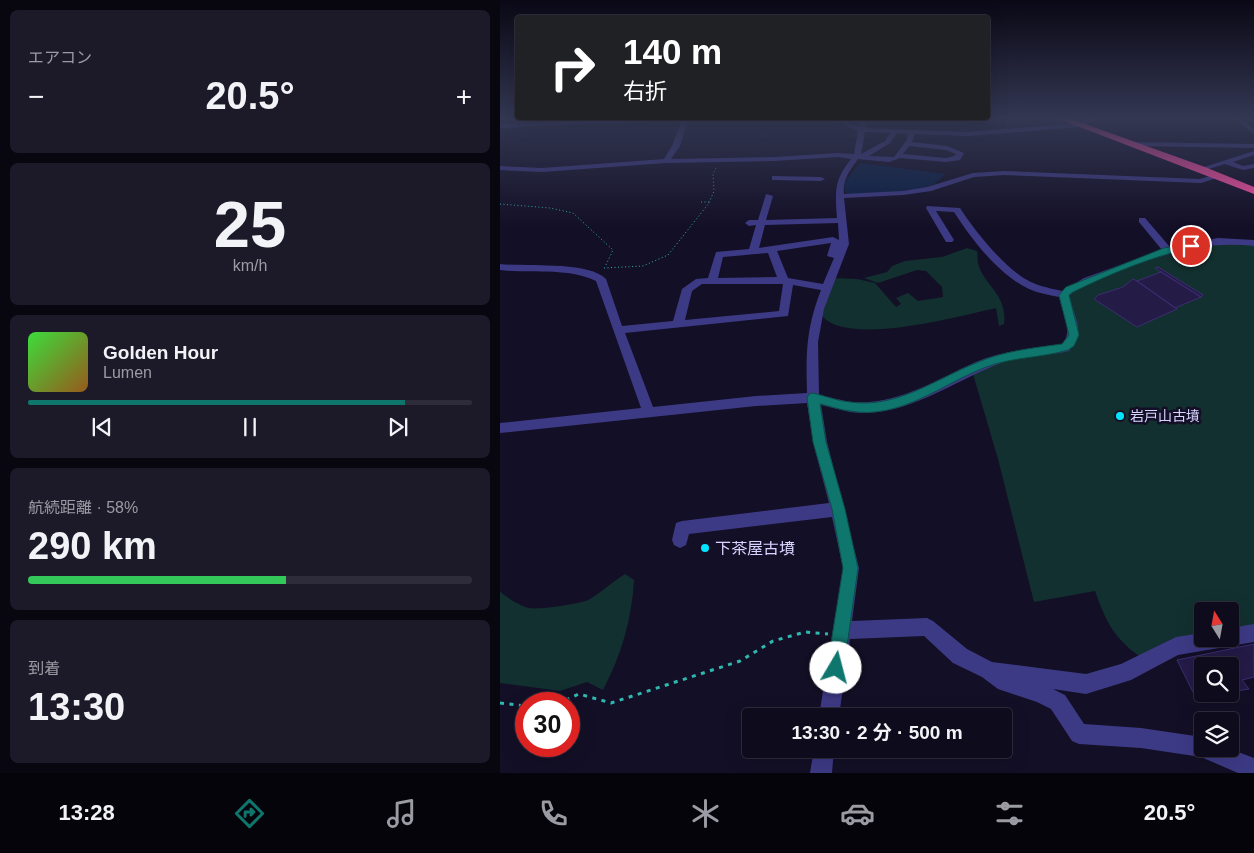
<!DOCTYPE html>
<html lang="ja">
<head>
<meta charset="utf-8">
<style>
	:root { --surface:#0e0b1c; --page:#1c1929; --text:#f1f3f6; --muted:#9b9ba3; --line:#2e2b3b; --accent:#0f766e }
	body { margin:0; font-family:Arial,"Noto Sans JP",sans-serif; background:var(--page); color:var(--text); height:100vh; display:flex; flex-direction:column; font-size:19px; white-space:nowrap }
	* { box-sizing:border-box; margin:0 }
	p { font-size:16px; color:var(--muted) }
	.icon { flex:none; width:28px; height:28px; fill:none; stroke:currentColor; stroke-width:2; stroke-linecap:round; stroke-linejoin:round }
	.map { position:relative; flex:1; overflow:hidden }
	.details { display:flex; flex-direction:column; gap:10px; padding:10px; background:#08060f; width:500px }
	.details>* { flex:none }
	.top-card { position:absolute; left:15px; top:15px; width:475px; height:105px; border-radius:5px; box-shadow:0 5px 20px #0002,0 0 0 1px var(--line); background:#202124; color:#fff; overflow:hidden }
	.needle { width:32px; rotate:349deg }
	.controls { position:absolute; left:694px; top:602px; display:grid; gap:10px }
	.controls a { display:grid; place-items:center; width:45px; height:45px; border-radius:5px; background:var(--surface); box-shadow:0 5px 20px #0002,0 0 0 1px var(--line); font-size:25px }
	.speed { position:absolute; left:15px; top:692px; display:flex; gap:10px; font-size:25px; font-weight:700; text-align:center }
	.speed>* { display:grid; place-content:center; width:65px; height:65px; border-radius:50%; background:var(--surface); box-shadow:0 5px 20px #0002,0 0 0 1px var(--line); line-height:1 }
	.speed .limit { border:8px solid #d22; background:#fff; color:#111 }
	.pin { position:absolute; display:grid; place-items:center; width:42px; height:42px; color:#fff; margin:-21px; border:2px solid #fff; border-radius:50%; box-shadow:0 1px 5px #0007 }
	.me { position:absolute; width:55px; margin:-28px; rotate:8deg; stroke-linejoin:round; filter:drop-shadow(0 0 4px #0008) }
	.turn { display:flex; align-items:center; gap:18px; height:105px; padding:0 25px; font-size:22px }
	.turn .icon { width:65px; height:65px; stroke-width:2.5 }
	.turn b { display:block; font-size:35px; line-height:42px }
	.big { font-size:38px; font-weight:700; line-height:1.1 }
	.details .widget { flex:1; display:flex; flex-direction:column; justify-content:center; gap:8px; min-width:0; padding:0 18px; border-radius:8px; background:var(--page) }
	.details .dial { align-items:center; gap:0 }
	.dial b { font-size:65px; line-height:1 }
	.song { display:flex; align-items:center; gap:15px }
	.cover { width:60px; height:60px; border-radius:8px; background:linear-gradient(135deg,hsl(120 70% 55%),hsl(30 70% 35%)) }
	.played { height:5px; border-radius:2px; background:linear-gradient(90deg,var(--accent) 85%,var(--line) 85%) }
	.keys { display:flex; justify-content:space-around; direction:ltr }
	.heat { display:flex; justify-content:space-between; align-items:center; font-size:28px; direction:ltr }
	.charge { height:8px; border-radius:4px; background:linear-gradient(90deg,#34c759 58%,var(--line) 0) }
	.trip { position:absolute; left:242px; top:708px; width:270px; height:50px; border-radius:5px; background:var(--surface); box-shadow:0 5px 20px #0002,0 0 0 1px var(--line); font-weight:700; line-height:50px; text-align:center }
	.tabs { display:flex; height:80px; justify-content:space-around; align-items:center; background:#06040b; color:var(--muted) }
	.tabs .icon { width:35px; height:35px }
	.tabs .current { color:var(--accent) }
	.tabs b { font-size:22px; color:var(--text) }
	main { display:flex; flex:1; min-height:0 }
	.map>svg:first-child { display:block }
</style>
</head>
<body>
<main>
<section class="details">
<div class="widget"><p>エアコン</p>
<div class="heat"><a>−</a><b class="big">20.5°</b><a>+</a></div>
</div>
<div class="widget dial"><b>25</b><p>km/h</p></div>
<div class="widget">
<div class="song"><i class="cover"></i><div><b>Golden Hour</b><p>Lumen</p></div></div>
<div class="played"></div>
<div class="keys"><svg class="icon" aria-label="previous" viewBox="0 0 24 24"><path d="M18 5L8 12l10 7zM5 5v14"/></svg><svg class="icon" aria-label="pause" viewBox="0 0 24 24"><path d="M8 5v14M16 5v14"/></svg><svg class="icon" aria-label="next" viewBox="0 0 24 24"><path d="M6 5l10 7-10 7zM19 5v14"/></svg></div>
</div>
<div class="widget"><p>航続距離 · 58%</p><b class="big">290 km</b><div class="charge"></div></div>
<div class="widget"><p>到着</p><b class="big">13:30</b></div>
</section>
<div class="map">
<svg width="754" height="773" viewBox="0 0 754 773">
	<rect width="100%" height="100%" fill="#130f26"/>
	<path fill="#12302f" d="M739,243L754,245V628L730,631V611H702V634L674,638L639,656C614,638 605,620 595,591L534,602L498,459L473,374L507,359L564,352L572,348L579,336L569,297C579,280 663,254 685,249C703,246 721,245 739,243Z
		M467,248L477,251C478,255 477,259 478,263C483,285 508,294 504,324L499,326L496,308C459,316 349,347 322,316L333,278L357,279L375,283L396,307L401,304L396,298L408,293L418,301L443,297L442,287L426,271L417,270L378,283L364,278L387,272L392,266L405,261L442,257Z
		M125,574L134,580C132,619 121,656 103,690L87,682L60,691L0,683V591C4,596 20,606 29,608C37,610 83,604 90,599C103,591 112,582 125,574Z"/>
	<path fill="#0a1f44" d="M360,163L446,174C442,177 438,181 434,184C419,192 361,197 345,193L344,183Z"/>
	<path fill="#241b47" stroke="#3b2d73" d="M658,267L703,295L701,297L655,268Z
		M661,272L701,297L675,308L637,281Z
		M633,279L637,281L677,309L637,327L594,299L598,295L623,287Z
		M754,644V677L742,680L749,689L730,692V666H702V694H722L696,698L677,660Z"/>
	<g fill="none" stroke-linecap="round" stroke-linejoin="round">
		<path stroke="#2fb8b0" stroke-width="1" stroke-dasharray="1 2.5" stroke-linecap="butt" d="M201,202H209
			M0,204L50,208L73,213L113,250L105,267
			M104,268L143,266L168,255L209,203L214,191L213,174L216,168"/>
		<path stroke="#2fb8b0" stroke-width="3" stroke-dasharray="4 5.5" stroke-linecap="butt" d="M0,703L26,706
			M57,704L79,694L111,703L240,661L273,641L305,632L328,634"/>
		<path fill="#3d3a85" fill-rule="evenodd" d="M114,119H163L160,121L0,128V124Z
			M182,119H188L180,146L171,159L274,157L338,153L354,154L358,131L331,119H340L359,127L361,119H367L366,128L468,132L580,123L590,119H599L581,127L468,136L415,134L412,142L447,146L464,153L460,160L446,162L400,158L389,162L358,159C350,170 342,180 344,194L403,191L427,187L473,173L504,171L700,179L720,173V177L701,183L504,175L474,177L431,191L403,195L344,198L349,244L324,309L318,342L319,395C330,397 342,401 353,402C399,405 435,380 476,362C503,351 532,348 562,344C574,331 562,313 559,297C549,295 538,293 529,289C499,275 472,240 454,212L436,211L454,240L452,242H446L426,208L427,206L460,208C475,231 499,261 522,277C534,285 548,288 562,291L584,278L662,250L639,222V218H645L670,247L718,238L754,240V246C705,240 660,255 614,273C599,279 582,284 569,296C574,318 587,331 569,351C550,356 528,354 509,360C458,377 406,420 350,412C340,410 330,407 321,405L327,442L359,568L352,621L427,618L433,621L467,649L492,662L586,674L621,664L676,637L702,633V639H730V628L754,624V642L730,646L726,644L719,648L678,655L631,680L586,694L553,689L565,695L584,724L641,728L702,737V749H730L754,758V773H738L701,757L641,748L579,744L572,741L551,709L537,702L498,689L482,677L453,663L424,636L350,639L339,716H319L343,568L332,517L189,534L186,545L180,548L174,545L172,540L176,523L182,521L329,503L313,442L307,403L256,406L0,433V423L141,408L96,281C67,267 32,274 0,270V264C26,267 88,261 106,279L122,326L173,321L182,289L196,279L208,278L216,252L249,249L256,225L249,226L245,223L249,220H258L266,194L273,196L266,220L337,218C335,191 334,180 351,159L338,157L274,161L166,163L42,172L0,170V166L42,168L164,159L172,146ZM365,132L390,133L385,141L361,154ZM397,133L408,134L407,140L394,157L369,156L390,143ZM409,146L446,150L456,154L454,156L446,158L403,154ZM338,223L339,240L333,237L259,248L265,225ZM331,243L327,256L334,258L323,284L288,278L277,251ZM268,253L277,277L218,278L223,257ZM202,284H283L279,311L185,320L192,291ZM293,285L321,290C306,329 306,353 307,393L256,396L153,407L125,333L288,316Z
			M734,119H741L754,129V134Z
			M631,142L754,144V148L634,146H631Z
			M754,151V155L733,162L743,166L754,164V168L743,170L725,164L702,171L698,169Z
			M272,176L321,177L325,179L321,181L275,180H272Z
			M314,749H334L332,773H310Z"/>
		<path fill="#ff4fa3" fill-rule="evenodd" d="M559,119H571L705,167L754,187V194Z"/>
	</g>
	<linearGradient id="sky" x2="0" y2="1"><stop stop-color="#0a0815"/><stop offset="0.52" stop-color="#333752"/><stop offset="1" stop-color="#333752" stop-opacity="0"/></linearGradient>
	<rect width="754" height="227" fill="url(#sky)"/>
	<path fill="#0f766e" stroke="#0a4d48" d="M691,243L695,246L694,247C651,257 612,273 573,292L569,295L579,335L574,346L568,350C541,358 513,357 486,367C442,384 400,420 350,411C340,410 330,406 320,404L326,442L345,509L358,568L344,668L342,674L336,676L330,674L327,668L343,568L332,509L313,442L307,398L309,394L313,393C325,396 338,401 350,402C396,409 436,379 476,363C503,351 533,348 562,344L569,335L559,295L566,287L664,248Z"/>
	<g fill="#00e5ff" stroke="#130f26" stroke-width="2">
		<circle cx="620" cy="416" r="5"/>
		<circle cx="205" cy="548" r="5"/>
	</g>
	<g text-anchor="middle" stroke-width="5" stroke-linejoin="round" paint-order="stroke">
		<g font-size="14" fill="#d9d4ff" stroke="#130f26" text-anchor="start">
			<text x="630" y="421">岩戸山古墳</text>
		</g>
		<g font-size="16" fill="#d9d4ff" stroke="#130f26" text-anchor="start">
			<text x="215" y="554">下茶屋古墳</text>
		</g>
	</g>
</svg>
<div class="controls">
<a><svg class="needle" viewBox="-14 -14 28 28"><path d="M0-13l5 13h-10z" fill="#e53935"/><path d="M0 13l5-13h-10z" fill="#9b9ba3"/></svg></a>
<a><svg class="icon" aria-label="search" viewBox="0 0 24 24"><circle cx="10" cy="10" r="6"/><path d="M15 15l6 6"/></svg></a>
<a><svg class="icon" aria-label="layers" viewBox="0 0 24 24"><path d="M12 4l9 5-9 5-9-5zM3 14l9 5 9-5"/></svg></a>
</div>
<div class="speed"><div class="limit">30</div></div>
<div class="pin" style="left:691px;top:246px;background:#d93025"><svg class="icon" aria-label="arrive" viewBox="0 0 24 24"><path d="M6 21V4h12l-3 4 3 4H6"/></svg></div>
<svg class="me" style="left:336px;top:668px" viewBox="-20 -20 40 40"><circle r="19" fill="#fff"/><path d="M0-13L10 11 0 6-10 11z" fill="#0f766e"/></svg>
<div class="trip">13:30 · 2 分 · 500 m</div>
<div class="top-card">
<div class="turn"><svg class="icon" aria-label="right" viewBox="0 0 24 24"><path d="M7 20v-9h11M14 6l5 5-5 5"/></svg><div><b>140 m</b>右折</div></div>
</div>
</div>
</main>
<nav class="tabs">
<b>13:28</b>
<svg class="icon current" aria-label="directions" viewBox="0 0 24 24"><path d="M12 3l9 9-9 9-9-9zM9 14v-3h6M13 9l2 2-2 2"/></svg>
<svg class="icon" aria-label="music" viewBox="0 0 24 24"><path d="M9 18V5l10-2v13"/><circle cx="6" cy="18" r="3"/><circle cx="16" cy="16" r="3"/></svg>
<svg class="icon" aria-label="phone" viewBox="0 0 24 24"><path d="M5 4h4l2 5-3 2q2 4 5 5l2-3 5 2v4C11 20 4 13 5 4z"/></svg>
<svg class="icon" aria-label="climate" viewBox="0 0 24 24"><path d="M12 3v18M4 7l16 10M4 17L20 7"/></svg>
<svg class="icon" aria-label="car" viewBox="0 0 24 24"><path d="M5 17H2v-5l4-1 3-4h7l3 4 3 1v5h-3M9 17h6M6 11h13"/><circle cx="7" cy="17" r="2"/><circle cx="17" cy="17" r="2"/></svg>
<svg class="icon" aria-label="filters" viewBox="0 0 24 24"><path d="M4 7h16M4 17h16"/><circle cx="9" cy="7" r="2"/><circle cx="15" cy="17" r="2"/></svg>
<b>20.5°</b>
</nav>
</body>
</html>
